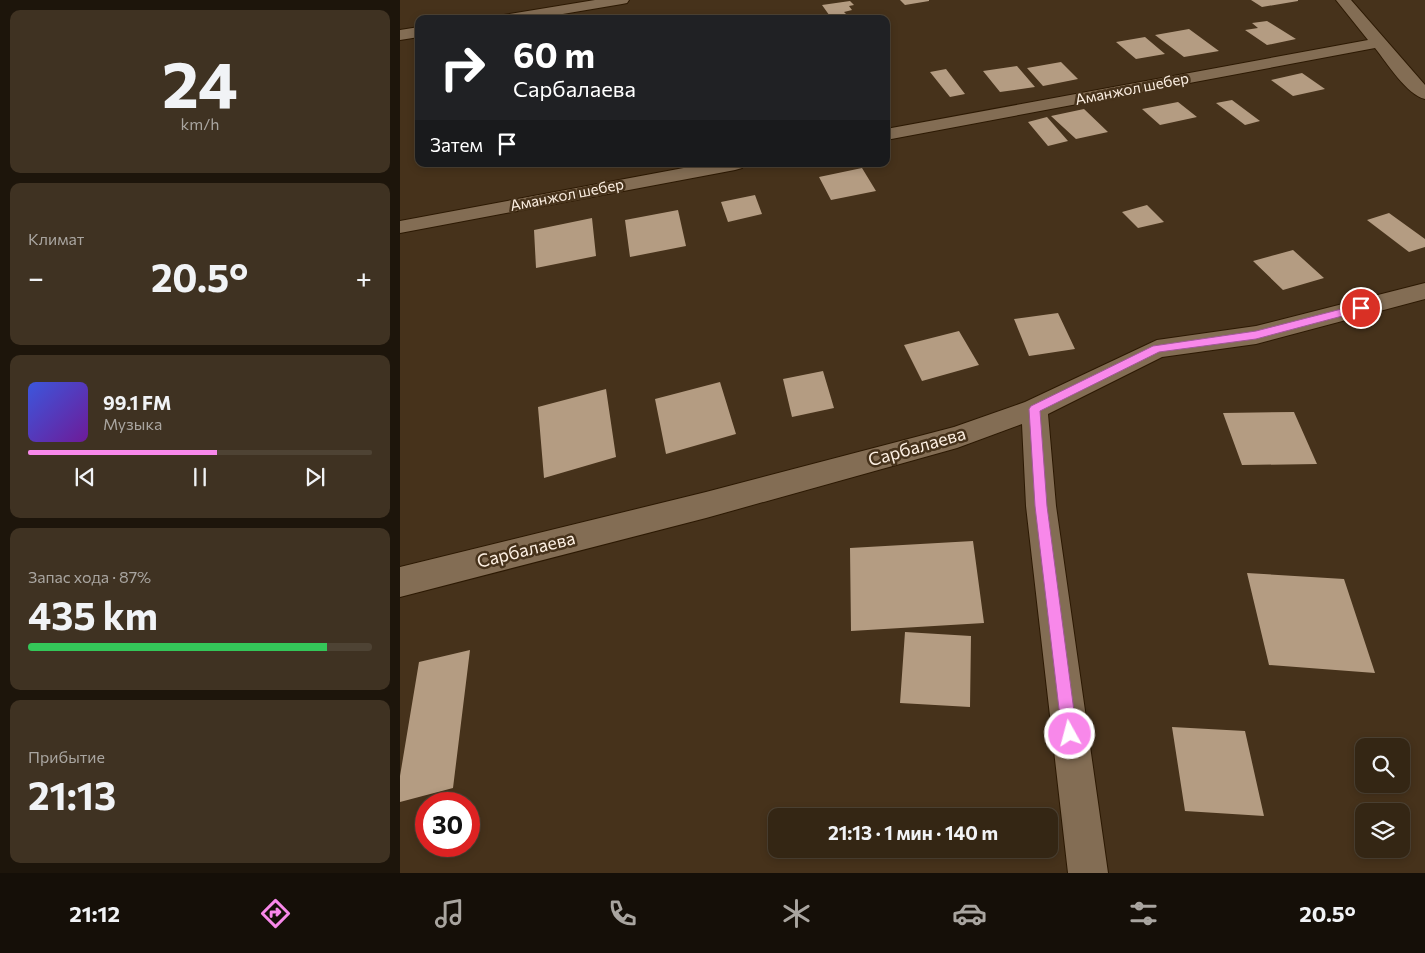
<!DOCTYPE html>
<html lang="ru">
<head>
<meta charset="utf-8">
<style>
	:root { --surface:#342614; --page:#3f3222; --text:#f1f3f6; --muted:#a9a5a0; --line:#4e4334; --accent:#f888ea }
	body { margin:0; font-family:Commissioner,sans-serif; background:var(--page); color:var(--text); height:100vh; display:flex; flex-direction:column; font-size:19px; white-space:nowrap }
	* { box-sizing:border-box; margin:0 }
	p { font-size:16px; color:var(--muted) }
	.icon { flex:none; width:28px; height:28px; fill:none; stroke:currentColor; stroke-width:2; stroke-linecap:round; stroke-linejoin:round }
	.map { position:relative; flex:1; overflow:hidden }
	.side { display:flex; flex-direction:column; gap:10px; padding:10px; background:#1d150b; width:400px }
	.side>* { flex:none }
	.banner { position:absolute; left:15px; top:15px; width:475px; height:152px; border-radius:10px; box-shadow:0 2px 8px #0003,0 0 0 1px var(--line); background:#202124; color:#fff; overflow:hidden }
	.controls { position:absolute; left:955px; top:738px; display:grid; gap:10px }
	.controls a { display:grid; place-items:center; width:55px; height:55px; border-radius:10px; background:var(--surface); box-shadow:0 2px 8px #0003,0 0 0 1px var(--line); font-size:25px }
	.speed { position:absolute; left:15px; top:792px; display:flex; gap:10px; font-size:25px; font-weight:700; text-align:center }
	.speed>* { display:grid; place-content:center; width:65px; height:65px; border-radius:50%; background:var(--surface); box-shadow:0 2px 8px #0003,0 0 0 1px var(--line); line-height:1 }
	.speed .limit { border:8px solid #d22; background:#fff; color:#111 }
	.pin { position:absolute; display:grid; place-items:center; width:42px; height:42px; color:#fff; margin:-21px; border:2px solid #fff; border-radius:50%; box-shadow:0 1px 5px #0007 }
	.me { position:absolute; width:55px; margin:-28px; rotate:353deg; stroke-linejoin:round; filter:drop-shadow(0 0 4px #0008) }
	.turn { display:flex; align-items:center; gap:18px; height:105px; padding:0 15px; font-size:22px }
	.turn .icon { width:65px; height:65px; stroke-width:2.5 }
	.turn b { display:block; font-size:35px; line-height:42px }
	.then { display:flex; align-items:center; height:48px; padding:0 15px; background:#0003; gap:10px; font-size:19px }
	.big { font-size:38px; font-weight:700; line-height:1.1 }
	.side .card { flex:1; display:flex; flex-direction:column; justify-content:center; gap:8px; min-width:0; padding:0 18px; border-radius:10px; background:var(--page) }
	.side .dial { align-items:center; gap:0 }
	.dial b { font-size:65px; line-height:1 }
	.song { display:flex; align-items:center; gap:15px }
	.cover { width:60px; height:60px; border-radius:8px; background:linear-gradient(135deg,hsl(230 70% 55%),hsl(280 70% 35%)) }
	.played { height:5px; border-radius:2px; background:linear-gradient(90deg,var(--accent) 55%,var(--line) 55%) }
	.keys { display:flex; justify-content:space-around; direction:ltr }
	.heat { display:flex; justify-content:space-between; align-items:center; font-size:28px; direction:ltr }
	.charge { height:8px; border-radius:4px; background:linear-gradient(90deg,#34c759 87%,var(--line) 0) }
	.trip { position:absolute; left:368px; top:808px; width:290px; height:50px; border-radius:10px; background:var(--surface); box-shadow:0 2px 8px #0003,0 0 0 1px var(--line); font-weight:700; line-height:50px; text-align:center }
	.menu { display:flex; height:80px; justify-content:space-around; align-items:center; background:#150f08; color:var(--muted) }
	.menu .icon { width:35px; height:35px }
	.menu .selected { color:var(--accent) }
	.menu b { font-size:22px; color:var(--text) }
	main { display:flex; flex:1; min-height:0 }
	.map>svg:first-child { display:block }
</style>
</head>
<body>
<main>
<section class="side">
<div class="card dial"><b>24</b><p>km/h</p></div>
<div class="card"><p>Климат</p>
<div class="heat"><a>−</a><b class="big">20.5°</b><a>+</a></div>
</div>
<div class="card">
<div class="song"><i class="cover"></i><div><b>99.1 FM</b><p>Музыка</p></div></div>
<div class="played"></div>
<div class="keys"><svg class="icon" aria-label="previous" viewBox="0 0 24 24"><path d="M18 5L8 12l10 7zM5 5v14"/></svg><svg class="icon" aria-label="pause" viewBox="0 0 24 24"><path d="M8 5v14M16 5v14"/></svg><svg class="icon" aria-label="next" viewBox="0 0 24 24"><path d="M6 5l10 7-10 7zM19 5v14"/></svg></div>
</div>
<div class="card"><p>Запас хода · 87%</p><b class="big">435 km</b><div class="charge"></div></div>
<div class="card"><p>Прибытие</p><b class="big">21:13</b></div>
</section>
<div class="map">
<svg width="1025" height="873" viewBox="0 0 1025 873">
	<rect width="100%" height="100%" fill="#46321b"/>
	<path fill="#b49c82" d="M500,0H529V1L505,5Z
		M851,0H898V1L862,7Z
		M450,1L454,5L449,6L452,10L444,12L448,16L432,19L422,5Z
		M371,14L373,19H347V18Z
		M867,21L896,39L867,45L845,30L858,28L852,23Z
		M789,29L819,51L784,57L755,35Z
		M745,37L765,54L736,59L716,42Z
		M661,62L678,79L643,86L627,68Z
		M617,66L635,87L600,92L583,71Z
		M546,69L565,94L550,97L530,72Z
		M902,73L925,89L893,96L871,80Z
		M832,100L860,121L845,125L816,103Z
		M778,102L797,117L760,125L742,109Z
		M684,109L708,132L676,139L651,116Z
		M647,117L668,141L648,146L628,122Z
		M462,168L476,191L431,200L419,177Z
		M355,195L362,214L328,222L321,202Z
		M747,205L764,222L738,228L722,212Z
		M278,210L286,246L230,257L225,220Z
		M989,213L1025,239V247L1009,252L967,220Z
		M192,218L196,256L136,268L134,230Z
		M893,250L924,278L883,290L853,261Z
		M658,313L675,349L629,356L614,319Z
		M559,331L579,365L522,381L504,345Z
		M423,371L434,408L392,417L383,379Z
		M320,382L336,434L266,454L255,399Z
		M206,389L216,457L144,478L138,407Z
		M894,412L917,464L842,465L823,413Z
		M573,541L584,623L451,631L450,548Z
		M847,573L944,579L975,673L869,665Z
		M505,632L571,636L570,707L500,703Z
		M70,650L53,788L0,802V776L19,662Z
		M772,727L845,731L864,816L785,811Z"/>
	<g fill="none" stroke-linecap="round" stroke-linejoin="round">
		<defs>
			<path id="minor" d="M195,0H229L227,3L222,4L133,19H97L99,16L104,15Z
				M936,0H951L1025,85V99C1007,95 987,63 975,48L486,140V129L968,40Z
				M19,27V37L0,40V30Z
				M305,164H345L342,168L335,170L0,233V221Z
				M1025,283V299L856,344L762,357L648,414L656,506L708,873H668L626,506L622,424L557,448L306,518L0,597V567L306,492L554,427L625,402L757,340L856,326Z"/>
		</defs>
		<use href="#minor" stroke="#2c1903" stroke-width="2"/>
		<use href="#minor" fill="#836d54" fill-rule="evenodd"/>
	</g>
	<path fill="#f888ea" stroke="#a15898" d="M961,304L966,308L965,310L856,339L759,352L640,411L647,506L677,734L675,740L670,742L665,740L662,734L635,506L629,409L631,406L753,346L856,331Z"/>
	<g text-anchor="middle" stroke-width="5" stroke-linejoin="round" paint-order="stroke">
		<g font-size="15" fill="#fdf0e3" stroke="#46321b">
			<text transform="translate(732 89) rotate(-11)" y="5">Аманжол шебер</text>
			<text transform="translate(167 195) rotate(-11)" y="5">Аманжол шебер</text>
		</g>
		<g font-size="18" fill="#fdf0e3" stroke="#46321b">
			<text transform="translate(517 447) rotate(-16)" y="6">Сарбалаева</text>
			<text transform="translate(126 550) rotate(-14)" y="6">Сарбалаева</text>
		</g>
	</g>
</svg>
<div class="controls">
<a><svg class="icon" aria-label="search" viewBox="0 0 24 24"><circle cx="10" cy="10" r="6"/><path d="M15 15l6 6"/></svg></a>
<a><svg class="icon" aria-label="layers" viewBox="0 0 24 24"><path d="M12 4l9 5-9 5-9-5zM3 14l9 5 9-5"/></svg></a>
</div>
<div class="speed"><div class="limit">30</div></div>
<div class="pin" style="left:961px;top:308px;background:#d93025"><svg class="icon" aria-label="arrive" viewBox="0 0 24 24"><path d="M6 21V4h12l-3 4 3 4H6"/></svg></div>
<svg class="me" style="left:670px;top:734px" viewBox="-20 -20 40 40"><circle r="17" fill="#f888ea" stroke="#fff" stroke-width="3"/><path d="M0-11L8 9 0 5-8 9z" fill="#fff"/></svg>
<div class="trip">21:13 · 1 мин · 140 m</div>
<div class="banner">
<div class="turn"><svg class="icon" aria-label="right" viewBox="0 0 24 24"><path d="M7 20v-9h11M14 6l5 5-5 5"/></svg><div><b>60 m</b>Сарбалаева</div></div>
<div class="then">Затем<svg class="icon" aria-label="arrive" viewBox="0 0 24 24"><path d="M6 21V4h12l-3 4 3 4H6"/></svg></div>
</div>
</div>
</main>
<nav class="menu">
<b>21:12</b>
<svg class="icon selected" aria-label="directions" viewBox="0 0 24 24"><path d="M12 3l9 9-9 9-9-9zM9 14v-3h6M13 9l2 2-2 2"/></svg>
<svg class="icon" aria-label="music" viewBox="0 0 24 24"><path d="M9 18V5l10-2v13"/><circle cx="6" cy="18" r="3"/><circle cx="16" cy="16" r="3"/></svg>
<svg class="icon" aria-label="phone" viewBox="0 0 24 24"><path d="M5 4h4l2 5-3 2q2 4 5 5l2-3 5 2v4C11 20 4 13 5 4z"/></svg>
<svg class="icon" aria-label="climate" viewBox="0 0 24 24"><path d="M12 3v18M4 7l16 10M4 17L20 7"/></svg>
<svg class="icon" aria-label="car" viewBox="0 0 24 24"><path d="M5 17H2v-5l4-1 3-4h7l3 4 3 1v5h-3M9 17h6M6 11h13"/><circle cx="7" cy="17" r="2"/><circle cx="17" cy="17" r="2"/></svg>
<svg class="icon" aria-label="filters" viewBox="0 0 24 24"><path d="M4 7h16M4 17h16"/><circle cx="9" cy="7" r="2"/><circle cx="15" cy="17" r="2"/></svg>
<b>20.5°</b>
</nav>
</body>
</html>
